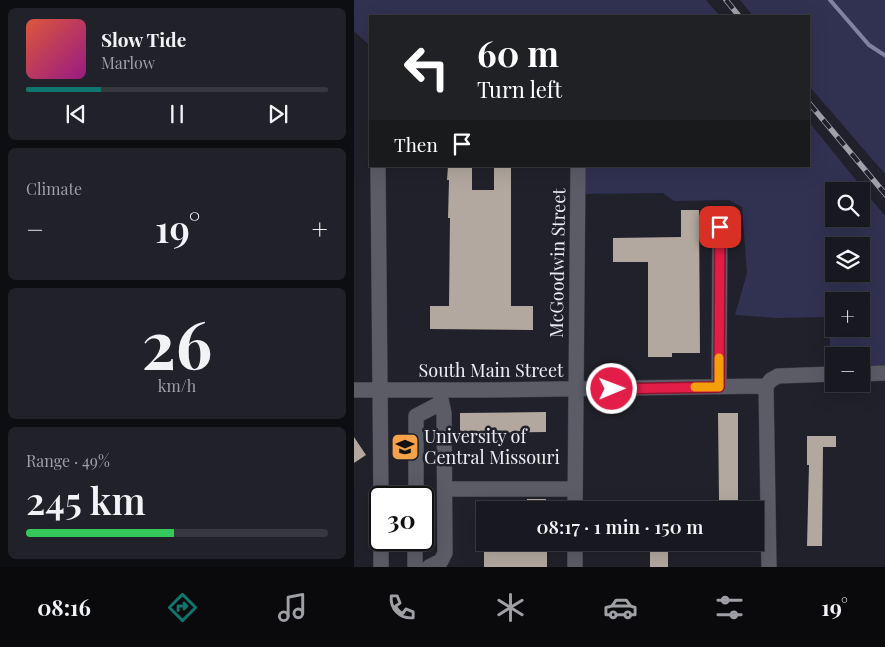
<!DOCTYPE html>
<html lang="en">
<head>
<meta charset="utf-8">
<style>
	:root { --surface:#181920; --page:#212229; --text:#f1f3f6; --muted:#9fa0a5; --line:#36383e; --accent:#0f766e }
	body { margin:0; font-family:"Playfair Display",serif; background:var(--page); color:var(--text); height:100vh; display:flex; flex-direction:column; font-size:19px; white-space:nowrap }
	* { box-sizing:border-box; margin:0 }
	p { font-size:16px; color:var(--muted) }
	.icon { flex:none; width:28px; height:28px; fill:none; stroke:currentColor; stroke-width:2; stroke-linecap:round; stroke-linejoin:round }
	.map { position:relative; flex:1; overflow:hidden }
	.panel { display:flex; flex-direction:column; gap:8px; padding:8px; background:#0d0e12; width:354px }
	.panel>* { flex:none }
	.guide { position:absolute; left:15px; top:15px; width:441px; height:152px; border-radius:0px; box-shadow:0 5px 20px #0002,0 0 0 1px var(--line); background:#202124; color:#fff; overflow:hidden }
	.buttons { position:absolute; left:471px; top:182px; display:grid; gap:10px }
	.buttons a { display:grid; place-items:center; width:45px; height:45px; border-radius:0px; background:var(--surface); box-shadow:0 5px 20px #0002,0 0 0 1px var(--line); font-size:25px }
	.speed { position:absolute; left:15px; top:486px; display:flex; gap:10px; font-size:25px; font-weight:700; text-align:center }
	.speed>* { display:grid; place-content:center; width:65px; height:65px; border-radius:50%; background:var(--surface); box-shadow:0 5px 20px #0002,0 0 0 1px var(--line); line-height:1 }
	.speed .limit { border:2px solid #111; border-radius:8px; background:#fff; color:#111 }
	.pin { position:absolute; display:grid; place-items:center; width:42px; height:42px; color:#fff; margin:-21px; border-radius:10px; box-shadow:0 2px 8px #0006 }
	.me { position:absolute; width:55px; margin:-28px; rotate:89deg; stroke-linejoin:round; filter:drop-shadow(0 0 4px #0008) }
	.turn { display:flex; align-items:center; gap:18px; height:105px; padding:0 25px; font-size:22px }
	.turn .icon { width:65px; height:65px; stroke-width:2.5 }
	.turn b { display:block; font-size:35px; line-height:42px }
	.then { display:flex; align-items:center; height:48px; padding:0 25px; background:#0003; gap:10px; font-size:19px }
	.big { font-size:38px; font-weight:600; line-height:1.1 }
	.panel .tile { flex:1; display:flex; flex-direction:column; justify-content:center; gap:8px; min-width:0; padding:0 18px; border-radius:8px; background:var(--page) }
	.panel .dial { align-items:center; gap:0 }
	.dial b { font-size:65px; line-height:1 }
	.song { display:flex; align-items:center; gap:15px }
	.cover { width:60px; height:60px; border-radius:8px; background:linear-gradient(135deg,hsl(10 70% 55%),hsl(310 70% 35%)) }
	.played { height:5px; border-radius:2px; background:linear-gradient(90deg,var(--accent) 25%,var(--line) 25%) }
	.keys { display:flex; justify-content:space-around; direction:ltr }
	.heat { display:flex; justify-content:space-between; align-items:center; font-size:28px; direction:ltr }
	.charge { height:8px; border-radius:4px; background:linear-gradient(90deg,#34c759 49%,var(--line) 0) }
	.trip { position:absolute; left:122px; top:501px; width:288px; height:50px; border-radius:0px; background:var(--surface); box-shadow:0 5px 20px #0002,0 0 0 1px var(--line); font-weight:600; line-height:50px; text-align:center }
	.dock { display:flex; height:80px; justify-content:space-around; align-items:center; background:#0a0a0d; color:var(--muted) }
	.dock .icon { width:35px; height:35px }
	.dock .selected { color:var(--accent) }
	.dock b { font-size:22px; color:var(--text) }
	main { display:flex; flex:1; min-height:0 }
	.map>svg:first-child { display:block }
</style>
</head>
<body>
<main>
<section class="panel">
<div class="tile">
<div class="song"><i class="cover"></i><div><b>Slow Tide</b><p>Marlow</p></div></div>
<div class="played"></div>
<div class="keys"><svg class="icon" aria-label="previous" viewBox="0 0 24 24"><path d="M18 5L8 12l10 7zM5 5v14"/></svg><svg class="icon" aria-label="pause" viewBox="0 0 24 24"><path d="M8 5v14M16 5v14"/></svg><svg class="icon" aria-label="next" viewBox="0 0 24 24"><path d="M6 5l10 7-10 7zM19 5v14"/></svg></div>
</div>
<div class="tile"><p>Climate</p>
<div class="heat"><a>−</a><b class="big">19°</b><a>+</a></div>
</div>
<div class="tile dial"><b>26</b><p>km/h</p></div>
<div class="tile"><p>Range · 49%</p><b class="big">245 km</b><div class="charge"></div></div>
</section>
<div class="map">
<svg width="532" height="567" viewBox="0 0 532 567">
	<rect width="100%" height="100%" fill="#20212a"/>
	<path fill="#313152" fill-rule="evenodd" d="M0,0H352L366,16H16V69V46L0,31Z
		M386,0H531V174L455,86V16H399Z
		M455,122L531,216V369H508V356H480V370H477L475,317L422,318L381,315L393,273L388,207L375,200L320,201L309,193L229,194L230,166H455ZM480,191H508V219H480ZM480,246H508V274H480ZM480,301H508V329H480Z"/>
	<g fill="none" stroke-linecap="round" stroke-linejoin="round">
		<path stroke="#8282a1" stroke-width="4" d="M476,0L515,45L532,56"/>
	</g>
	<path fill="#b2a89f" d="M94,166H118V190H140V166H157V306H179V330L76,329V306H95L96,218H94L95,180H93Z
		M327,210H345L346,353H318V357H294V262H259V238L327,237Z
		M192,412V432L106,433V413Z
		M364,413H384V500H365Z
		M453,436H482V447H469L468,546H453L455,465H453Z
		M0,437L12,455L0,463Z
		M173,499H192V510H173Z
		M296,542H314V567H296Z
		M130,549H193V567H130Z"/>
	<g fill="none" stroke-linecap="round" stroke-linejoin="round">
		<defs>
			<path id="minor" d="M24,166L27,498
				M508,374L532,373
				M412,386L415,567
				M365,387L366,227
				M0,390H131L412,386L417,380L424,376L480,374
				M91,489H221
				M62,498V416L87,403
				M221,510L224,166
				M27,567V540
				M61,567V540
				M75,567L87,561L91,553L90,413L85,390
				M221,567V542"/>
		</defs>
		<use href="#minor" stroke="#3c3c44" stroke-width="16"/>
		<use href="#minor" stroke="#5b5c66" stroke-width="15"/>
		<defs>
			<path id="rail" d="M372,0L385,16
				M455,103L532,195"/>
		</defs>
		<use href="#rail" stroke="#a1a1a9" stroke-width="5.5"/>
		<use href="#rail" stroke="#20212a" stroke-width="4" stroke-dasharray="11" stroke-linecap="butt"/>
	</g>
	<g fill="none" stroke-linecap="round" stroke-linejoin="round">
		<defs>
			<path id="route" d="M258,389L365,387L366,227"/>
		</defs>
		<use href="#route" stroke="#92132f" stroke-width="12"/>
		<use href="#route" stroke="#e11d48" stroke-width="9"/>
		<path stroke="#f59e0b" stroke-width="9" d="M341,387H365V358"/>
	</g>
	<defs>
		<symbol id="university-square" viewBox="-11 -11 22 22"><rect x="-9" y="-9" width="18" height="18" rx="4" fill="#f6a248" stroke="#20212a"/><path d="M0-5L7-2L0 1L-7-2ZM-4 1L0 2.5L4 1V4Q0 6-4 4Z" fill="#111"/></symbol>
	</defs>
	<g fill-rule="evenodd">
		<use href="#university-square" x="35" y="431" width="32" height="32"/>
	</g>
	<g text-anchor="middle" stroke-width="5" stroke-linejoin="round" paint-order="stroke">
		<g font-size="18" fill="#ededf4" stroke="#20212a">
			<text transform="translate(204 263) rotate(-89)" y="6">McGoodwin Street</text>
			<text x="137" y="377">South Main Street</text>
		</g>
		<g font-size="18" fill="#ededf4" stroke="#20212a" text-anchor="start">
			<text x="70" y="443">University of<tspan x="70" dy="21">Central Missouri</tspan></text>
		</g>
	</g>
</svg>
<div class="buttons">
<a><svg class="icon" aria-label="search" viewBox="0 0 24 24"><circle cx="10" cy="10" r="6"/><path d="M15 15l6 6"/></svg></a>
<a><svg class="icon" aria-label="layers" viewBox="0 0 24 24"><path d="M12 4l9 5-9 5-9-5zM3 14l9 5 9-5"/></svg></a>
<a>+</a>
<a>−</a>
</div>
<div class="speed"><div class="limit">30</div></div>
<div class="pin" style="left:366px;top:227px;background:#d93025"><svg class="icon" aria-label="arrive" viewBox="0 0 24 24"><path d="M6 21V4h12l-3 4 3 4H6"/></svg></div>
<svg class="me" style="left:258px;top:389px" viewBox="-20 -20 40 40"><circle r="17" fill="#e11d48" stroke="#fff" stroke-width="3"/><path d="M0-11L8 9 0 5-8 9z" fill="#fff"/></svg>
<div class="trip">08:17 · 1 min · 150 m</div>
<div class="guide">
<div class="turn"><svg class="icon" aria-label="left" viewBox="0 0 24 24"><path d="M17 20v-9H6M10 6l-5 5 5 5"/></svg><div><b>60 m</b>Turn left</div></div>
<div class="then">Then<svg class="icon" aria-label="arrive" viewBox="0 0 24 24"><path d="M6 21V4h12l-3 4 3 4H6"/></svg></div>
</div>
</div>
</main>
<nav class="dock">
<b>08:16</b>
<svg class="icon selected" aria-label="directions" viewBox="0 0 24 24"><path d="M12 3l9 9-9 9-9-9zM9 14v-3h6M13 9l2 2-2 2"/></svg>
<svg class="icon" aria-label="music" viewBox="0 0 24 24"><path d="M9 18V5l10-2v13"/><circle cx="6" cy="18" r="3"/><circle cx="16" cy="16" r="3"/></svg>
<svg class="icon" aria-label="phone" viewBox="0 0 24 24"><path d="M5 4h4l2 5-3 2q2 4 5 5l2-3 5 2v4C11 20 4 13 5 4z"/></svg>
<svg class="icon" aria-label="climate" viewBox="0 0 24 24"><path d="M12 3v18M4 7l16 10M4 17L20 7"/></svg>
<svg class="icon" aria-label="car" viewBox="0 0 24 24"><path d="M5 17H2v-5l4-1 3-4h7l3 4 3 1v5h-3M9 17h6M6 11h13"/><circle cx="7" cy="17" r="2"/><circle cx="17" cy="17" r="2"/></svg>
<svg class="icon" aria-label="filters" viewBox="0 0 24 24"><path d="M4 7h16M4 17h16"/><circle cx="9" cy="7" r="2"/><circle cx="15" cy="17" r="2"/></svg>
<b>19°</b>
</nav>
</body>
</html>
